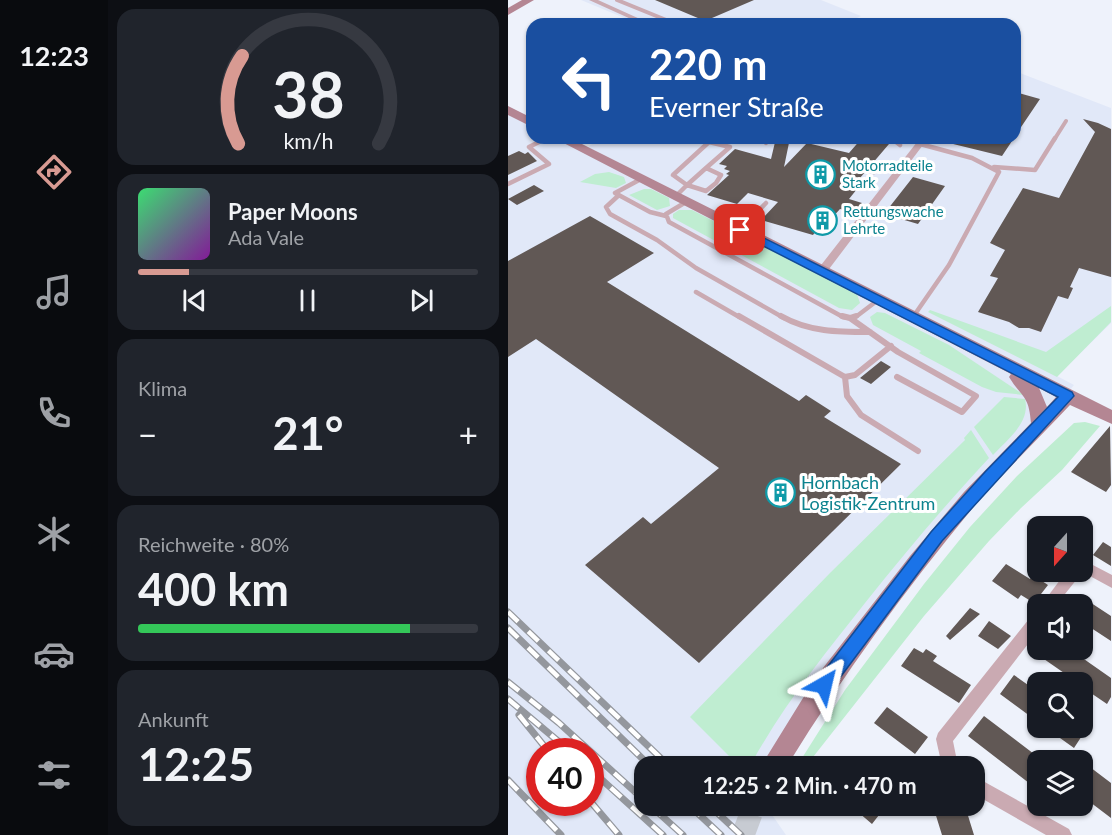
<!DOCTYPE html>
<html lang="de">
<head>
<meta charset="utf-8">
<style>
	:root { --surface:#171b24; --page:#20242c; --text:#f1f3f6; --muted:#9ea1a6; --line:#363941; --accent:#d89a92 }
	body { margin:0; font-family:Lato,sans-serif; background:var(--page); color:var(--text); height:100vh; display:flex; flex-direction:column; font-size:22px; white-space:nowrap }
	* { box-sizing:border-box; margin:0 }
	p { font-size:20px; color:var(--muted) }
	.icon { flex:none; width:33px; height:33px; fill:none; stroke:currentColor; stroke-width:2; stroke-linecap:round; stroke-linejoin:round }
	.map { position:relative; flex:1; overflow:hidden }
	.sheet { display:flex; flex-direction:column; gap:9px; padding:9px; background:#0d0f14; width:400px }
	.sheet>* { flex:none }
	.hud { position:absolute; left:18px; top:18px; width:495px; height:126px; border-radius:18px; box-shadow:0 2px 4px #0004; background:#1a4fa0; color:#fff; overflow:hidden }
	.needle { width:39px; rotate:201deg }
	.controls { position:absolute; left:519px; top:516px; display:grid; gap:12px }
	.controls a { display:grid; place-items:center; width:66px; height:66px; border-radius:12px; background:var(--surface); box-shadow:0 2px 4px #0004; font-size:30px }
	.speed { position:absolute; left:18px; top:738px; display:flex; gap:12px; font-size:30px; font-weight:700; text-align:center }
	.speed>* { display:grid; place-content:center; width:78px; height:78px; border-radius:50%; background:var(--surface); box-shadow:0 2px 4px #0004; line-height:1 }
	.speed .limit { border:9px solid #d22; background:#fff; color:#111 }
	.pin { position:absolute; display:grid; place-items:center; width:51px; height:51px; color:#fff; margin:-26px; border-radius:12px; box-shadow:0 3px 9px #0006 }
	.me { position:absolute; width:66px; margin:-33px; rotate:37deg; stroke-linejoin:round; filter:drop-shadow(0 0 4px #0008) }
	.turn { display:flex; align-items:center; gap:21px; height:126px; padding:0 24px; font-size:27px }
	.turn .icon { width:78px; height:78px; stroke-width:2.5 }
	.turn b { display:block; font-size:42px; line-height:51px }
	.big { font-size:45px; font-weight:700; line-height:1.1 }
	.sheet .card { flex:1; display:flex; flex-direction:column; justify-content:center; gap:9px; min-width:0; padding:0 21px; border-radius:18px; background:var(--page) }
	.sheet .dial { align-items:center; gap:0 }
	.dial svg { height:156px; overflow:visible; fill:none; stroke:var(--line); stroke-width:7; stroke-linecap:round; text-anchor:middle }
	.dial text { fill:var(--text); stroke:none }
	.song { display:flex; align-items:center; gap:18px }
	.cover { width:72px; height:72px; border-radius:9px; background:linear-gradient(135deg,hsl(140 70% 55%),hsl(290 70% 35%)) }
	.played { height:6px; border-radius:3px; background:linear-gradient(90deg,var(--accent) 15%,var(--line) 15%) }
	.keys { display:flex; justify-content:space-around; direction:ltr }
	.heat { display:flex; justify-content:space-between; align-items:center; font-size:33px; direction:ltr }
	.charge { height:9px; border-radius:4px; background:linear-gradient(90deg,#34c759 80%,var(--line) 0) }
	.trip { position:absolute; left:126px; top:756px; width:351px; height:60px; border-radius:18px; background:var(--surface); box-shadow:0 2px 4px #0004; font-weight:700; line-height:60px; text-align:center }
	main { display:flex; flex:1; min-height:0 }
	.tabs { display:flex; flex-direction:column; width:108px; justify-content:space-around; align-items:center; background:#090b0e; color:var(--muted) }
	.tabs .icon { width:42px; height:42px }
	.tabs .current { color:var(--accent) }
	.tabs b { font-size:27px; color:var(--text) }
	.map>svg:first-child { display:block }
</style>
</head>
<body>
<main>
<nav class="tabs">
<b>12:23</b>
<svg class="icon current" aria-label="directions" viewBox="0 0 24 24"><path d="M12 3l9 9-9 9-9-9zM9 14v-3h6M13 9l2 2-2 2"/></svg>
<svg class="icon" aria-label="music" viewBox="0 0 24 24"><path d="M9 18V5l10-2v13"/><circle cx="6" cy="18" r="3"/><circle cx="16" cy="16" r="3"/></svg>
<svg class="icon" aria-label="phone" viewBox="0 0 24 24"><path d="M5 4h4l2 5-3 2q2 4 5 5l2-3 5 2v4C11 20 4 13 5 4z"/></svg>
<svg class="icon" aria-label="climate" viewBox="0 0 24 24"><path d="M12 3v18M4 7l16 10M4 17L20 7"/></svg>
<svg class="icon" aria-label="car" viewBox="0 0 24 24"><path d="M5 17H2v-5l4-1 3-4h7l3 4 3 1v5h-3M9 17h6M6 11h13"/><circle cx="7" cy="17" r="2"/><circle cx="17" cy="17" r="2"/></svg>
<svg class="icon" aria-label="filters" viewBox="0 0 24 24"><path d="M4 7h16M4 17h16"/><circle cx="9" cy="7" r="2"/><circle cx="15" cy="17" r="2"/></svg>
</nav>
<section class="sheet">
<div class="card dial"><svg viewBox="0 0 100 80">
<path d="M14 69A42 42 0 1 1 86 69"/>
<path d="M14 69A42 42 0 0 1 16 24" stroke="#d89a92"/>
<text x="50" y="56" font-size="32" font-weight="700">38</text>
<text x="50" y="72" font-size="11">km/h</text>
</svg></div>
<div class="card">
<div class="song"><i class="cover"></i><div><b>Paper Moons</b><p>Ada Vale</p></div></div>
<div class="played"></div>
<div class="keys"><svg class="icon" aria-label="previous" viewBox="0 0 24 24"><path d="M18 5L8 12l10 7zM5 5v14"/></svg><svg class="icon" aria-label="pause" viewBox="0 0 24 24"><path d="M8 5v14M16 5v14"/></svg><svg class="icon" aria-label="next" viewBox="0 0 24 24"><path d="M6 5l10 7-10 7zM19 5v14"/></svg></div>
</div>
<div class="card"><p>Klima</p>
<div class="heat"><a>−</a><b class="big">21°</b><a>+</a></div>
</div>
<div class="card"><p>Reichweite · 80%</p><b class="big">400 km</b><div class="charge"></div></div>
<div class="card"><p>Ankunft</p><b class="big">12:25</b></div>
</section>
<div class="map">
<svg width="604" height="835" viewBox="0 0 604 835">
	<rect width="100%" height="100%" fill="#eef2fb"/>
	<path fill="#e1e8f8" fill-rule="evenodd" d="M73,0H313L353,16L337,24H131Z
		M507,71L603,108V323L549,376L566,385L317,682L267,766H136V806H258L278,835H0V106L24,119V138H62L80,147L92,138H507ZM32,752H82V802H32Z"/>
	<path fill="#bfedd1" d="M101,172L116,177L118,183L108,188L72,182L87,174Z
		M136,189H143L161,198L162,206L149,210L121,195Z
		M171,210H184L349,294L352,303L344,310L331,308L165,218V214Z
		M603,306V322L549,377L420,312L422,310L538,352Z
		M369,312L377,313L441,345L516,395L488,392L474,387L411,353L413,351L365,325L362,317Z
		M496,397L517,399C523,422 499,440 485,455L466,427Z
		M577,422L592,426L554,470L513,508L481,541L416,616L298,766H289L337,690L416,584L462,527L509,476L566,423Z
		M463,430L481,458C437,505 397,553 357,603C315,656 274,707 242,766H231L182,717L322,573L457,440L456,438Z"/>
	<path fill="#615855" d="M147,0H246L197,21Z
		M507,92L532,99L507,136Z
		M575,119L590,123L603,129V277L571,268L562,287L565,288L560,299L550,296L533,332L521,328H511L501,322L470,312L490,278L482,276L497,250L482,243L515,188L551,198L587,132Z
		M268,138H282L276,167L299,143L341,153L354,138H376L373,142L381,144L352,178L357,179L341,199L354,203L347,213L332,209L323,219L325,228L318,231L312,225L305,235L253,220L270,202L240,193L229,204L199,195L221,175L218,174L222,171L216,169L219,166L211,164L227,149L263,159Z
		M438,138H506L494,156L437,142Z
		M11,151L17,154L20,152L29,161L0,175V156Z
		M405,177L437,186L410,224L376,214Z
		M26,185L36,191L9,205L0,199Z
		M82,216L146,253L99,282L291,401L298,395L323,411L316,417L393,464L191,663L77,565L135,517L143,524L211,468L28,339L0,357V261Z
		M373,361L383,367L363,384L352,378Z
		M602,426L603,485L598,492L563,472Z
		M595,542L603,547V566L585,555Z
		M498,564L522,579L525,575L540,585L526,603L513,595L510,599L484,581Z
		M574,597L603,616V641L574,622Z
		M462,608L472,614L442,640L438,636Z
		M481,621L503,636L490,649L470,636Z
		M406,648L415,653L418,649L429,656L425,661L463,685L451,703L393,666Z
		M523,650H563L603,678V697L599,704L574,687V682H569Z
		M506,675L530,692V722L492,694Z
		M379,707L420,737L407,754L366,723Z
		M476,716L530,757V790L460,736Z
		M538,728H579L566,748Z
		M574,761L603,783V818L574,796Z
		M343,806H378L364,824Z
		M425,806H457L466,835H434Z"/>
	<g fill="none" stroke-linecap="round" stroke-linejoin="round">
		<path stroke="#c7cbd2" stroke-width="23" stroke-dasharray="23 11" stroke-linecap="butt" d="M235,835L246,806"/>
		<path stroke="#caaab2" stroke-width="4" d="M109,0L168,24
			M235,24L239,22
			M320,138L325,140
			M36,140L40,138
			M416,140L420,138
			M546,140L558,121"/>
		<path stroke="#caaab2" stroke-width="4.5" d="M321,138L328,141
			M383,138L392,145
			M414,141L419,138
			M258,143L260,138
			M486,167L527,170L547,138
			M366,172L376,163L394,168
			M133,179L107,193L142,212L158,216
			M0,184L41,164L21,147L39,138
			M179,185L198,191L208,183L213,175L198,168
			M179,185L165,175L201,142L222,147L198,168
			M179,185L198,168
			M111,195L98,207L102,214L149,240L188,268L276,318
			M167,197L179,185
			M178,202L158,214L161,222L335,317L341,318
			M232,230L258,203
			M188,292L233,318
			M405,317L441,265L491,172L464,158L412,144
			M342,318L349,316L370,300"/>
		<path stroke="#caaab2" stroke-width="6" d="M231,316L337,377L347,375L383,346
			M273,316C301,332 330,332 362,332
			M334,316L342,318L390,352L468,396L454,412L389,377
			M342,318L348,316
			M337,377L339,396L353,415L410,451"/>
		<path fill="#caaab2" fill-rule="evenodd" d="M81,0H90L143,24H134Z
			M402,138H414L418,141L318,273H310V269L409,142Z
			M581,563L604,575V588L580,575L569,579L549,604H534L558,572H574V565Z
			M530,613V631L445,741L450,766H434L428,739L430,733L525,614Z
			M466,776L561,829L564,835H538L466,794Z"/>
		<path fill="#b48693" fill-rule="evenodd" d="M14,0H26L0,15V8Z
			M0,106L24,118V127L0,115Z
			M46,138H62L604,410V424L562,405C531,438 498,470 468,504C399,587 335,675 279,766H253L308,677L402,556L456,492L523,423C521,395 514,398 501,377L503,374ZM531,388L548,397L539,407Z"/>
		<defs>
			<path id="rail" d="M0,612L161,766
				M0,628L142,766
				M0,682L51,723L136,800
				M0,699L63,752
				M11,715L41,752
				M82,769L155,835
				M0,780L53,835
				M82,801L111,835
				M143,806L175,835
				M182,806L213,835
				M202,806L233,835"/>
		</defs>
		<use href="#rail" stroke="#94979d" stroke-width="7"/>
		<use href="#rail" stroke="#fff" stroke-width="4.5" stroke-dasharray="14" stroke-linecap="butt"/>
	</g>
	<path fill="#1a73e8" stroke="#114b97" stroke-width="1.5" d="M232,226L564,392L566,396L434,541L322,691L316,693L310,691L307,685L310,679L423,532L477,472L550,397L228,232L226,230Z"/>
	<defs>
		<symbol id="building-ring" viewBox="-11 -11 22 22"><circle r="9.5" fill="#fff" stroke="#0f9aa8" stroke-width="1.5"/><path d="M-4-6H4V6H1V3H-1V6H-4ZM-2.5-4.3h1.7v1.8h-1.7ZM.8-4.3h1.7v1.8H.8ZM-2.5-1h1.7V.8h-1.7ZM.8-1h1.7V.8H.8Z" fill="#0f9aa8"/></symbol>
	</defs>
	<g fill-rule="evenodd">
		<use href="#building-ring" x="296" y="158" width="33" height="33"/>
		<use href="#building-ring" x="298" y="204" width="33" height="33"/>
		<use href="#building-ring" x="256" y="476" width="33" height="33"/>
	</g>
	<g text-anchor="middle" stroke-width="6" stroke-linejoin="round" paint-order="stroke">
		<g font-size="15" fill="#0d838f" stroke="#fff" text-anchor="start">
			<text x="334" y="171">Motorradteile<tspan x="334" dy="17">Stark</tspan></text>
			<text x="335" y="217">Rettungswache<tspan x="335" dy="17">Lehrte</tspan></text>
		</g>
		<g font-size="18" fill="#0d838f" stroke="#fff" text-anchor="start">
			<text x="293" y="489">Hornbach<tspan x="293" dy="21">Logistik-Zentrum</tspan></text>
		</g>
	</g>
</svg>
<div class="controls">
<a><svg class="needle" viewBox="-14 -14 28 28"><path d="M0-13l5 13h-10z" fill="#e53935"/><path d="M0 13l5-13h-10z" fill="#9ea1a6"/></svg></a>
<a><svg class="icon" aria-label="sound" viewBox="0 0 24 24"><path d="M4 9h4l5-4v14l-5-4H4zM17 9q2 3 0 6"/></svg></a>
<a><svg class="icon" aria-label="search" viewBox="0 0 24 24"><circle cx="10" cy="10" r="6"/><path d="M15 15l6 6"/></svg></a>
<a><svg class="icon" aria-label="layers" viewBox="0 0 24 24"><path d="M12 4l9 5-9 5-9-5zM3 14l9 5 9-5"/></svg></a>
</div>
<div class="speed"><div class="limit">40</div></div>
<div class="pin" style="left:232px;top:230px;background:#d93025"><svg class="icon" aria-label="arrive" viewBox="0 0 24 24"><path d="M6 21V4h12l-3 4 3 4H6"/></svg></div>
<svg class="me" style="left:316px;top:685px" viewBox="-20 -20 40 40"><path d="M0-17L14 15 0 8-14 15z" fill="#1a73e8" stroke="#fff" stroke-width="4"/></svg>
<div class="trip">12:25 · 2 Min. · 470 m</div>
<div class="hud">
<div class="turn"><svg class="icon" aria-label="left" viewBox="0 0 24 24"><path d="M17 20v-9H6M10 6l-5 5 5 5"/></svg><div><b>220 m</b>Everner Straße</div></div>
</div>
</div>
</main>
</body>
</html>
